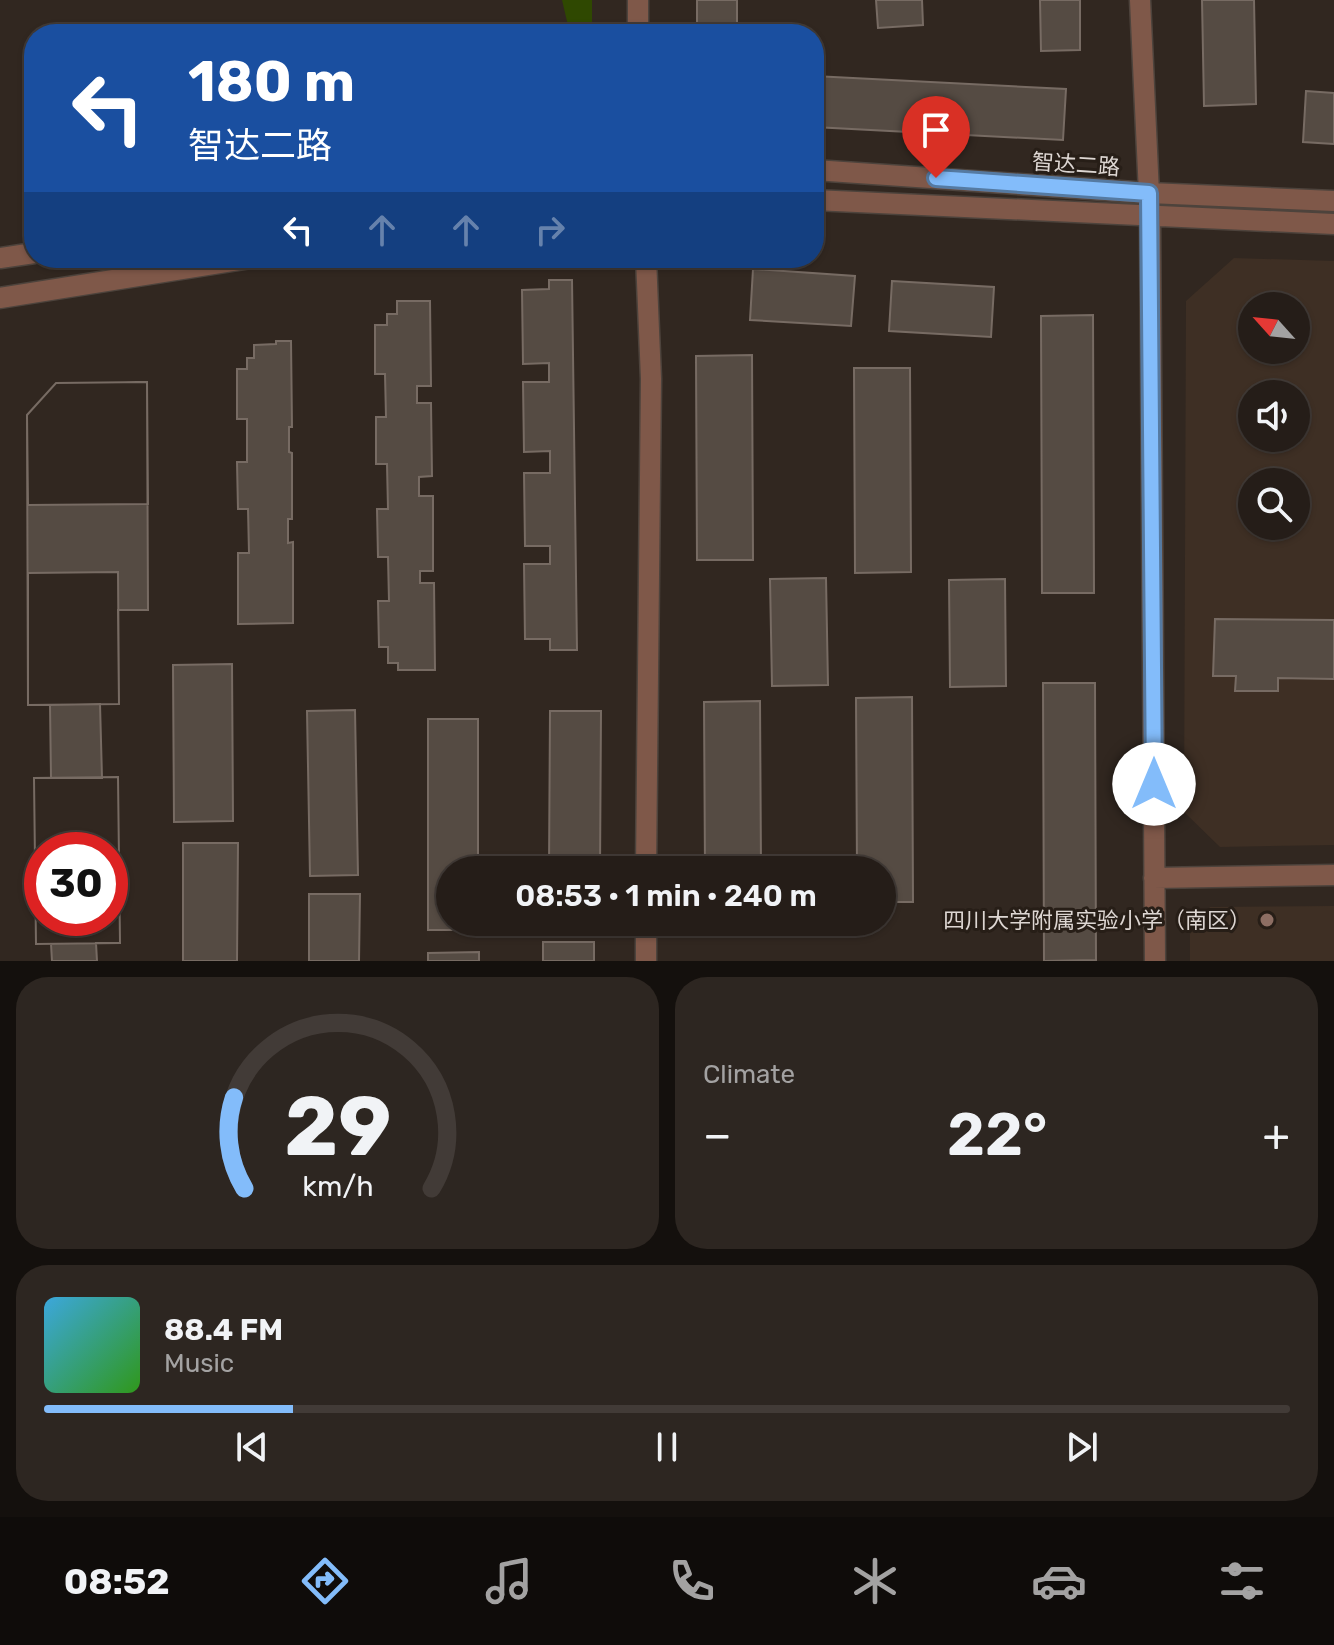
<!DOCTYPE html>
<html lang="en">
<head>
<meta charset="utf-8">
<style>
	:root { --surface:#251d18; --page:#2d2621; --text:#f1f3f6; --muted:#a3a2a2; --line:#423b37; --accent:#83bcfa }
	body { margin:0; font-family:Rubik,"Noto Sans SC",sans-serif; background:var(--page); color:var(--text); height:100vh; display:flex; flex-direction:column; font-size:30px; white-space:nowrap }
	* { box-sizing:border-box; margin:0 }
	p { font-size:26px; color:var(--muted) }
	.icon { flex:none; width:44px; height:44px; fill:none; stroke:currentColor; stroke-width:2; stroke-linecap:round; stroke-linejoin:round }
	.map { position:relative; height:961px; overflow:hidden }
	.drawer { display:flex; flex-direction:column; gap:16px; padding:16px; background:#14100d; flex:1 }
	.drawer>* { flex:none }
	.guide { position:absolute; left:24px; top:24px; width:800px; height:244px; border-radius:32px; box-shadow:0 2px 6px #0004,0 0 0 2px var(--line); background:#1a4fa0; color:#fff; overflow:hidden }
	.needle { width:52px; rotate:297deg }
	.fabs { position:absolute; left:1238px; top:292px; display:grid; gap:16px }
	.fabs a { display:grid; place-items:center; width:72px; height:72px; border-radius:50%; background:var(--surface); box-shadow:0 2px 6px #0004,0 0 0 2px var(--line); font-size:40px }
	.speed { position:absolute; left:24px; top:832px; display:flex; gap:16px; font-size:40px; font-weight:700; text-align:center }
	.speed>* { display:grid; place-content:center; width:104px; height:104px; border-radius:50%; background:var(--surface); box-shadow:0 2px 6px #0004,0 0 0 2px var(--line); line-height:1 }
	.speed .limit { border:12px solid #d22; background:#fff; color:#111 }
	.pin { position:absolute; display:grid; place-items:center; width:68px; height:68px; color:#fff; margin:-82px -34px; border-radius:50% 50% 50% 0; rotate:-45deg; box-shadow:0 0 8px #0007 }
	.pin .icon { rotate:45deg }
	.me { position:absolute; width:88px; margin:-44px; rotate:0deg; stroke-linejoin:round; filter:drop-shadow(0 0 6px #0008) }
	.turn { display:flex; align-items:center; gap:28px; height:168px; padding:0 32px; font-size:36px }
	.turn .icon { width:104px; height:104px; stroke-width:2.5 }
	.turn b { display:block; font-size:56px; line-height:68px }
	.lanes { display:flex; align-items:center; height:76px; padding:0 32px; background:#0003; justify-content:center; gap:40px; direction:ltr }
	.lanes .off { opacity:.35 }
	.big { font-size:60px; font-weight:600; line-height:1.1 }
	.drawer .tile { flex:1; display:flex; flex-direction:column; justify-content:center; gap:12px; min-width:0; padding:0 28px; border-radius:32px; background:var(--page) }
	.drawer .dial { align-items:center; gap:0 }
	.dial svg { height:208px; overflow:visible; fill:none; stroke:var(--line); stroke-width:7; stroke-linecap:round; text-anchor:middle }
	.dial text { fill:var(--text); stroke:none }
	.song { display:flex; align-items:center; gap:24px }
	.cover { width:96px; height:96px; border-radius:12px; background:linear-gradient(135deg,hsl(200 70% 55%),hsl(110 70% 35%)) }
	.played { height:8px; border-radius:4px; background:linear-gradient(90deg,var(--accent) 20%,var(--line) 20%) }
	.keys { display:flex; justify-content:space-around; direction:ltr }
	.heat { display:flex; justify-content:space-between; align-items:center; font-size:44px; direction:ltr }
	.drawer .tiles { flex:1; display:grid; gap:16px; grid-template-columns:1fr 1fr }
	.tile:last-child { grid-column:span 2 }
	.trip { position:absolute; left:436px; top:856px; width:460px; height:80px; border-radius:40px; background:var(--surface); box-shadow:0 2px 6px #0004,0 0 0 2px var(--line); font-weight:600; line-height:80px; text-align:center }
	.tab-bar { display:flex; height:128px; justify-content:space-around; align-items:center; background:#0f0c0a; color:var(--muted) }
	.tab-bar .icon { width:56px; height:56px }
	.tab-bar .active { color:var(--accent) }
	.tab-bar b { font-size:36px; color:var(--text) }
	.map>svg:first-child { display:block }
</style>
</head>
<body>
<div class="map">
<svg width="1334" height="961" viewBox="0 0 1334 961">
	<rect width="100%" height="100%" fill="#312720"/>
	<path fill="#3e2f24" fill-rule="evenodd" d="M1234,258L1334,261V845L1220,847L1184,812L1186,301ZM1252,306H1296V350H1252ZM1252,394H1296V438H1252ZM1252,482H1296V526H1252Z
		M1334,906V961H1190V934L1210,907Z"/>
	<path fill="#2f4801" d="M562,0H592V34H570Z"/>
	<path fill="#554b43" stroke="#776b63" stroke-width="2" fill-rule="evenodd" d="M697,0H737V34H697Z
		M876,0H922L923,25L878,28Z
		M1040,0H1080V50L1041,51Z
		M1202,0H1254L1256,104L1204,106Z
		M814,76L1066,89L1063,140L814,127Z
		M1306,91L1334,93V144L1303,142Z
		M753,269L855,276L851,326L750,320Z
		M549,280H572L577,650H550V639H525L524,564H550V546H525L524,473H550V451L524,452L523,382H549V363L523,364L522,290L549,289Z
		M892,281L994,287L991,337L889,331Z
		M397,301H430L431,386H417V403H431L432,476L419,477V496H433V571H420V583H434L435,670H398V663H388V647H379L378,601H389L388,557H378L377,509H388L387,464H376V417H386L385,374H375V325H387V314H397Z
		M1093,315L1094,593H1042L1041,316Z
		M276,341H291L292,427H289V452L292,453V519H288V543L293,542V623L238,624V553H249L248,509H238L237,462H247V419H237V369H247V358H254V345L276,344Z
		M752,355L753,560H697L696,356Z
		M854,368H910L911,572L855,573Z
		M147,382L148,504L28,505L27,415L56,383Z
		M147,382L148,610H118L119,704L28,705L27,415L56,383Z
		M118,572L119,704L28,705V573Z
		M826,578L828,685L772,686L770,579Z
		M1005,579L1006,686L950,687L949,580Z
		M1215,619L1334,620V679L1278,678V691H1235L1236,676H1213Z
		M232,664L233,821L174,822L173,665Z
		M1043,683H1095L1096,960L1044,961Z
		M912,697L913,902H882V870H857L856,698Z
		M760,701L761,870H705L704,702Z
		M100,704L102,778H51L50,705Z
		M355,710L358,875L310,876L307,711Z
		M550,711H601L600,870H549Z
		M428,719H478V870H450V922H478V930H428Z
		M118,777L120,943L36,944L34,778ZM42,850H110V918H42Z
		M118,777L120,943H96L97,961H52L51,944H36L34,778ZM42,850H110V918H42Z
		M183,843H238L237,961H183Z
		M309,894H360L359,961H309Z
		M548,922H599V929H548Z
		M543,942H594V961H543Z
		M479,952V961H428V953Z"/>
	<g fill="none" stroke-linecap="round" stroke-linejoin="round">
		<defs>
			<path id="minor" d="M638,0V34
				M1140,0L1150,215L1155,961
				M814,170L1149,193L1334,201
				M814,200L1334,224
				M0,258L34,253
				M646,258L651,379L646,870
				M0,298L251,258
				M1154,878L1334,875
				M646,961V922"/>
		</defs>
		<use href="#minor" stroke="#4d433c" stroke-width="23"/>
		<use href="#minor" stroke="#7f5849" stroke-width="20"/>
	</g>
	<g fill="none" stroke-linecap="round" stroke-linejoin="round">
		<defs>
			<path id="route" d="M936,178L1149,193L1154,784"/>
		</defs>
		<use href="#route" stroke="#557aa2" stroke-width="20"/>
		<use href="#route" stroke="#83bcfa" stroke-width="14"/>
	</g>
	<circle fill="#8d6e63" stroke="#271e17" stroke-width="3" cx="1267" cy="920" r="8"/>
	<g text-anchor="middle" stroke-width="6" stroke-linejoin="round" paint-order="stroke">
		<g font-size="22" fill="#ddd6d2" stroke="#271e17">
			<text transform="translate(1076 164) rotate(4)" y="8">智达二路</text>
		</g>
		<g font-size="22" fill="#ddd6d2" stroke="#271e17" text-anchor="end">
			<text x="1251" y="928">四川大学附属实验小学（南区）</text>
		</g>
	</g>
</svg>
<div class="fabs">
<a><svg class="needle" viewBox="-14 -14 28 28"><path d="M0-13l5 13h-10z" fill="#e53935"/><path d="M0 13l5-13h-10z" fill="#a3a2a2"/></svg></a>
<a><svg class="icon" aria-label="sound" viewBox="0 0 24 24"><path d="M4 9h4l5-4v14l-5-4H4zM17 9q2 3 0 6"/></svg></a>
<a><svg class="icon" aria-label="search" viewBox="0 0 24 24"><circle cx="10" cy="10" r="6"/><path d="M15 15l6 6"/></svg></a>
</div>
<div class="speed"><div class="limit">30</div></div>
<div class="pin" style="left:936px;top:178px;background:#d93025"><svg class="icon" aria-label="arrive" viewBox="0 0 24 24"><path d="M6 21V4h12l-3 4 3 4H6"/></svg></div>
<svg class="me" style="left:1154px;top:784px" viewBox="-20 -20 40 40"><circle r="19" fill="#fff"/><path d="M0-13L10 11 0 6-10 11z" fill="#83bcfa"/></svg>
<div class="trip">08:53 · 1 min · 240 m</div>
<div class="guide">
<div class="turn"><svg class="icon" aria-label="left" viewBox="0 0 24 24"><path d="M17 20v-9H6M10 6l-5 5 5 5"/></svg><div><b>180 m</b>智达二路</div></div>
<div class="lanes"><svg class="icon" aria-label="left" viewBox="0 0 24 24"><path d="M17 20v-9H6M10 6l-5 5 5 5"/></svg><svg class="icon off" aria-label="ahead" viewBox="0 0 24 24"><path d="M12 20V5M6 11l6-6 6 6"/></svg><svg class="icon off" aria-label="ahead" viewBox="0 0 24 24"><path d="M12 20V5M6 11l6-6 6 6"/></svg><svg class="icon off" aria-label="right" viewBox="0 0 24 24"><path d="M7 20v-9h11M14 6l5 5-5 5"/></svg></div>
</div>
</div>
<section class="drawer">
<div class="tiles">
<div class="tile dial"><svg viewBox="0 0 100 80">
<path d="M14 69A42 42 0 1 1 86 69"/>
<path d="M14 69A42 42 0 0 1 10 34" stroke="#83bcfa"/>
<text x="50" y="56" font-size="32" font-weight="700">29</text>
<text x="50" y="72" font-size="11">km/h</text>
</svg></div>
<div class="tile"><p>Climate</p>
<div class="heat"><a>−</a><b class="big">22°</b><a>+</a></div>
</div>
<div class="tile">
<div class="song"><i class="cover"></i><div><b>88.4 FM</b><p>Music</p></div></div>
<div class="played"></div>
<div class="keys"><svg class="icon" aria-label="previous" viewBox="0 0 24 24"><path d="M18 5L8 12l10 7zM5 5v14"/></svg><svg class="icon" aria-label="pause" viewBox="0 0 24 24"><path d="M8 5v14M16 5v14"/></svg><svg class="icon" aria-label="next" viewBox="0 0 24 24"><path d="M6 5l10 7-10 7zM19 5v14"/></svg></div>
</div>
</div>
</section>
<nav class="tab-bar">
<b>08:52</b>
<svg class="icon active" aria-label="directions" viewBox="0 0 24 24"><path d="M12 3l9 9-9 9-9-9zM9 14v-3h6M13 9l2 2-2 2"/></svg>
<svg class="icon" aria-label="music" viewBox="0 0 24 24"><path d="M9 18V5l10-2v13"/><circle cx="6" cy="18" r="3"/><circle cx="16" cy="16" r="3"/></svg>
<svg class="icon" aria-label="phone" viewBox="0 0 24 24"><path d="M5 4h4l2 5-3 2q2 4 5 5l2-3 5 2v4C11 20 4 13 5 4z"/></svg>
<svg class="icon" aria-label="climate" viewBox="0 0 24 24"><path d="M12 3v18M4 7l16 10M4 17L20 7"/></svg>
<svg class="icon" aria-label="car" viewBox="0 0 24 24"><path d="M5 17H2v-5l4-1 3-4h7l3 4 3 1v5h-3M9 17h6M6 11h13"/><circle cx="7" cy="17" r="2"/><circle cx="17" cy="17" r="2"/></svg>
<svg class="icon" aria-label="filters" viewBox="0 0 24 24"><path d="M4 7h16M4 17h16"/><circle cx="9" cy="7" r="2"/><circle cx="15" cy="17" r="2"/></svg>
</nav>
</body>
</html>
